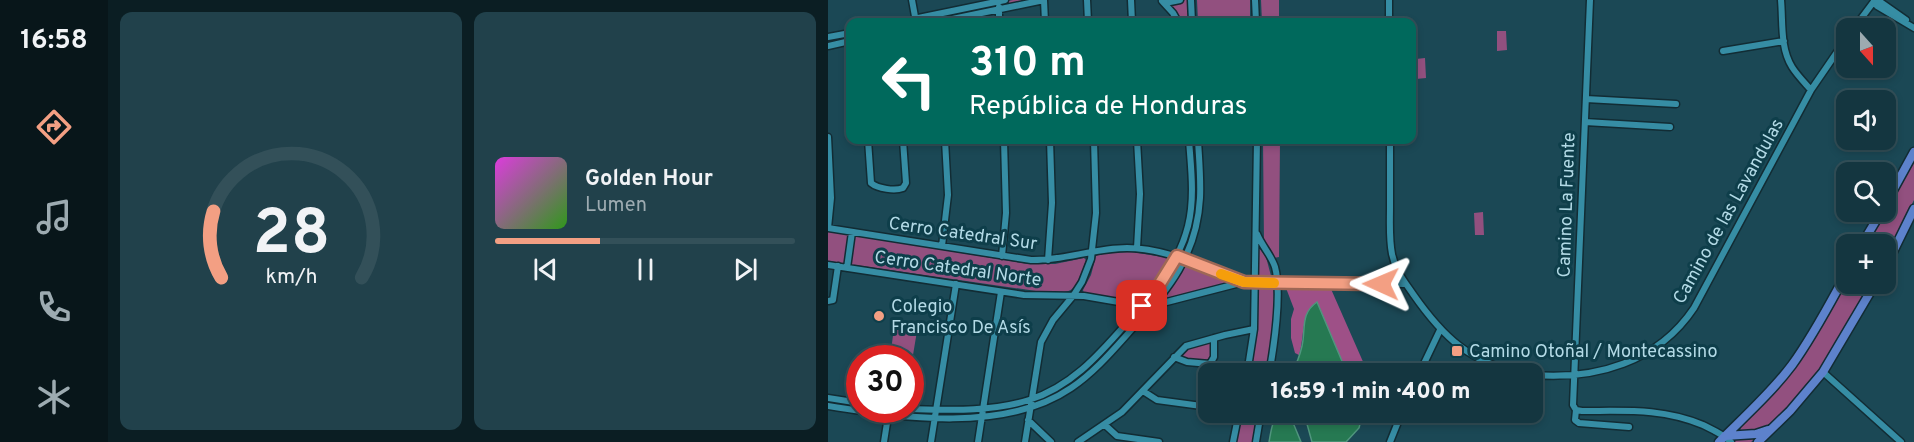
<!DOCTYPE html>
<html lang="es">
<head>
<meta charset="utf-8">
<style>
	:root { --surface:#143640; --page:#21414b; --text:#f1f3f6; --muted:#9dabb1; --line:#335059; --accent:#f39f83 }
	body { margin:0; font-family:Overpass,sans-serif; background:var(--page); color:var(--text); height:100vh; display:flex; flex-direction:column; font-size:22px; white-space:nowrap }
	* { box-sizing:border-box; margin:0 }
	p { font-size:20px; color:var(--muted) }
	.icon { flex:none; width:33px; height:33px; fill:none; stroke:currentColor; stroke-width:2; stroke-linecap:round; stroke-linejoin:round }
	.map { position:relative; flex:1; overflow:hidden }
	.sheet { display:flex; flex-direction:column; gap:12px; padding:12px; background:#0b1e23; width:720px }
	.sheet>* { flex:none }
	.top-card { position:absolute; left:18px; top:18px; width:570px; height:126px; border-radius:12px; box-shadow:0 3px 9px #0003,0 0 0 2px var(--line); background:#00695c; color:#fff; overflow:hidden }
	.needle { width:39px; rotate:159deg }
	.buttons { position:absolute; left:1008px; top:18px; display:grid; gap:12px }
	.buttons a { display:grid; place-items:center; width:60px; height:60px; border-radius:12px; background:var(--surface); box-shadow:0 3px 9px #0003,0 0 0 2px var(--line); font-size:30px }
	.speed { position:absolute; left:18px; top:345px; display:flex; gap:12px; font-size:30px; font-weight:700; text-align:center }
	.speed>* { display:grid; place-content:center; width:78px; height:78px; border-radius:50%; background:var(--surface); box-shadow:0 3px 9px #0003,0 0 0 2px var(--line); line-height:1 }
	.speed .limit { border:9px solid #d22; background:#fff; color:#111 }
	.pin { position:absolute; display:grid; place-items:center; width:51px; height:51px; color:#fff; margin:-26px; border-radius:12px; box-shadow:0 3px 9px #0006 }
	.me { position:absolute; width:66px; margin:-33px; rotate:271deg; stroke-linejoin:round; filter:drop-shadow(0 0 4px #0008) }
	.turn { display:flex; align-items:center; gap:21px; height:126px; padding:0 24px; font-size:27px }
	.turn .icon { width:78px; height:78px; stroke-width:2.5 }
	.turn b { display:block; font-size:42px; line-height:51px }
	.sheet .tile { flex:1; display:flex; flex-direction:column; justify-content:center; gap:9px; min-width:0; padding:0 21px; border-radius:12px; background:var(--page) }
	.sheet .dial { align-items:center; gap:0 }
	.dial svg { height:156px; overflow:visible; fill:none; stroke:var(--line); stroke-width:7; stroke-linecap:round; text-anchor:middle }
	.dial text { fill:var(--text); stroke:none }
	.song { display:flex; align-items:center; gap:18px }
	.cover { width:72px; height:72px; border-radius:9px; background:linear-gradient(135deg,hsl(300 70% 55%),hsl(110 70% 35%)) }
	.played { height:6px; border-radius:3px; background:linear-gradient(90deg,var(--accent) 35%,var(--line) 35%) }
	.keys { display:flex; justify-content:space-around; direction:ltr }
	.sheet .tiles { flex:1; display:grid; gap:12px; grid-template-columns:repeat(2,1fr) }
	.trip { position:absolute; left:370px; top:363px; width:345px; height:60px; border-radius:12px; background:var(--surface); box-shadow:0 3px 9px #0003,0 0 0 2px var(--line); font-weight:800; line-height:60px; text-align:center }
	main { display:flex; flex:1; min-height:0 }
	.menu { display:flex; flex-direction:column; width:108px; justify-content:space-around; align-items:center; background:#08161a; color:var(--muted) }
	.menu .icon { width:42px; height:42px }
	.menu .on { color:var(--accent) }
	.menu b { font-size:27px; color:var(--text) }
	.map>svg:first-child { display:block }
</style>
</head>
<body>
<main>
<nav class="menu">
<b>16:58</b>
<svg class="icon on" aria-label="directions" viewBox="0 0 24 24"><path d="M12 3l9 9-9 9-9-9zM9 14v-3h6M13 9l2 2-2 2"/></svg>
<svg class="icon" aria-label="music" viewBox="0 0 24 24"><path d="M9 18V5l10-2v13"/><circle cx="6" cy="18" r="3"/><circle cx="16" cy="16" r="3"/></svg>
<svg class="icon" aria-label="phone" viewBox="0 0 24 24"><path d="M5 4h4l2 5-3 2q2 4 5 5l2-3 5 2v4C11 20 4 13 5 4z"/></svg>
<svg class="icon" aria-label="climate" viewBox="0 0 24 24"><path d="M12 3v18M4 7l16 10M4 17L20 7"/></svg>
</nav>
<section class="sheet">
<div class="tiles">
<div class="tile dial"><svg viewBox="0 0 100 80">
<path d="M14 69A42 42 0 1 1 86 69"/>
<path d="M14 69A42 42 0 0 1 10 35" stroke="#f39f83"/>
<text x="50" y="56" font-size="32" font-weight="700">28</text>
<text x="50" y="72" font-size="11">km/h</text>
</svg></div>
<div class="tile">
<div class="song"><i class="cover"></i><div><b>Golden Hour</b><p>Lumen</p></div></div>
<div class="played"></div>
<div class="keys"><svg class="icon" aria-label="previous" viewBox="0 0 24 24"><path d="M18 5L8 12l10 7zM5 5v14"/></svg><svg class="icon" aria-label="pause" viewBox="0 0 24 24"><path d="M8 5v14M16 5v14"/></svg><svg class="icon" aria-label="next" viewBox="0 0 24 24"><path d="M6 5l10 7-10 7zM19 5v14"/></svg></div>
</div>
</div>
</section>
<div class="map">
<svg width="1086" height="442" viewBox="0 0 1086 442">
	<rect width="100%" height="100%" fill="#1b4855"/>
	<path fill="#92507f" d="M185,0H207L98,22H80Z
		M357,0H361L362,22H354L342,4H349Z
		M369,0H422V22H370Z
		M433,0H451V22H434Z
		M669,31H678L679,50L669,51Z
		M597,58L598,78L588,79V59Z
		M363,140H367C369,180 372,219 355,256L353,254L360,232Z
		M435,140H452L451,257L446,258L436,243Z
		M1086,158V200L1058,254V244H1039Z
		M655,212L656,235H647L646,213Z
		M0,231L200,264H227L256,258L258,260C245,297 246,293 208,291L0,261Z
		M431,248L438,257L443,276L430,275Z
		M304,252L341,258C342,274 324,289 315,300L310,302L256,293L255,290L263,275L268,256L274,253Z
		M361,264L402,280V282L339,298L338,295L356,266Z
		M1018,280V284H1041L1006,353L960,409L942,427L923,442H907L904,439L912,436L913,424L950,387L972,361Z
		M430,287L447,288L445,346L439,373L422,374L428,342Z
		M314,309L317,311L259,374L221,399L185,411L159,414L81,415L40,410C117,409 190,426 255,373C277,355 295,330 314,309Z
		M66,328L89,331L83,367L82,358H62Z
		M383,341L385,343L384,358L379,363L351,358C359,347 370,345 383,341Z
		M414,413H430L424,442H408Z"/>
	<path fill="#9e5087" d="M458,288L503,289L540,373H519L489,302C472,313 477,338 471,355L467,353L463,338V319L466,309Z"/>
	<path fill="#267952" stroke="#50967e" stroke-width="1.5" d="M489,302L519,373H464C468,365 472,355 474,346C478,328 472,314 489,302Z
		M452,413L459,414L466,425L473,442H441C443,432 444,419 452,413Z
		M472,413H535L531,428L518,442H484L479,424Z"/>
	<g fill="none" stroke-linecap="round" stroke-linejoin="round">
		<defs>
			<path id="minor" d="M84,0L88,22
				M216,0L217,22
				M259,0L260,22
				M303,0L304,22
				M363,0L364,22
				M427,0L428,22
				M561,0V22
				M762,0L745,405L748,410L754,411C798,411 834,408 875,425C885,430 895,434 903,442
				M953,0C955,22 952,48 964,67C969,75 976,82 983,90
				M334,1L345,13L350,22
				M335,1L342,2L352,0
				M1046,1L1049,6L1086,28
				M1046,1H1051L1078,20
				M171,7V22
				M71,22L177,0
				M110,22L216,0
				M1026,28L1047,0
				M0,37L22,33
				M0,46L22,41
				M895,51L956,41
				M758,99L848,104
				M757,122L842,127
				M0,137L3,198L0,228L203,260C235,261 266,248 299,248C340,248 377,269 415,282
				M40,140L43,183C50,189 67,191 75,188L78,183L75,140
				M562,140C562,162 562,185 562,208C562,223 561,239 564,254C567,270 576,281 585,294C615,337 642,363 696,374
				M429,234C434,246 443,255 447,267C454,293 446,347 441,374
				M114,246L120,195L117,140
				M309,248L312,194L309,140
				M174,256L178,213L176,140
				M220,260L224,203L222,140
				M0,265L196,295L256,296L314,306L327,305L416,282L577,284
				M19,268L24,232
				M0,301L5,300L10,266
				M346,357L359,362L382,364L386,357V338
				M995,372L1073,442
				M419,374L426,329L429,140
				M591,374L612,330
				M705,375C768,380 830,362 866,308L983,90L1018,39
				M315,391L329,400L381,407
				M0,398L32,403
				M0,406C75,418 177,433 243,388C267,372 286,349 305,328C341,290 369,254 372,198C373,179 371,159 370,140
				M82,409C121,410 164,412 201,400C242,387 269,357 297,325C323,296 350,266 360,226C367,198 363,168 361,140H429
				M748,410L747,420L751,423L801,427
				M200,420L223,442
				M277,425L289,436L331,442
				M56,442L61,410
				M103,442L128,284
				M150,442L173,292
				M197,442L213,342L225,320L245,296L254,282L263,259L268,213L266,140
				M250,442L294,412L358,346L397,335L426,329
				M405,442L411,412
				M428,442L433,412
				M562,442L574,412"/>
			<path id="major" d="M1058,203L1086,152
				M1034,244L1053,212
				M1058,266L1086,209
				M897,436L928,434L940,430
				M891,442C916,417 943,393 964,365C985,336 1001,305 1018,274
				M930,442L962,411L995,372L1047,284"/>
		</defs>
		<use href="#minor" stroke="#122c34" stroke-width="9"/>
		<use href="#major" stroke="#122c34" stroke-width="11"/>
		<use href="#minor" stroke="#368da4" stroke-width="6"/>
		<use href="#major" stroke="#5d82cc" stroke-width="8"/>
	</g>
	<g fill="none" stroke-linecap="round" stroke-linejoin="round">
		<defs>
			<path id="route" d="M314,306L328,290L349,256L416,282L553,284"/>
		</defs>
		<use href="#route" stroke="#9e6755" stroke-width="15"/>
		<use href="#route" stroke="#f39f83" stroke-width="10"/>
		<path stroke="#f59e0b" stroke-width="10" d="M393,274L416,282L446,283"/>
	</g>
	<g fill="#f39f83" stroke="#0e3e4a" stroke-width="2">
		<circle cx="51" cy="316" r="6"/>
		<rect x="623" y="345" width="12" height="12" rx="3"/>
	</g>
	<g text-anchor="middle" stroke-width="6" stroke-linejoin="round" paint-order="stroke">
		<g font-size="18" fill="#b3dae6" stroke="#0e3e4a">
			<text transform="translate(738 205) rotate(-88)" y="6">Camino La Fuente</text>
			<text transform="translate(900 211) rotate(-61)" y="6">Camino de las Lavandulas</text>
			<text transform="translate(135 233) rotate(8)" y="6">Cerro Catedral Sur</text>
			<text transform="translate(130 268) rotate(8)" y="6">Cerro Catedral Norte</text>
		</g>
		<g font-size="18" fill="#b3dae6" stroke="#0e3e4a" text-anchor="start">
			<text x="63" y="312">Colegio<tspan x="63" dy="21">Francisco De Asís</tspan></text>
			<text x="641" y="357">Camino Otoñal / Montecassino</text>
		</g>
	</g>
</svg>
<div class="buttons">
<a><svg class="needle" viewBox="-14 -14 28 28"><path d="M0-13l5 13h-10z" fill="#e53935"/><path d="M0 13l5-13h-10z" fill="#9dabb1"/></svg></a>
<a><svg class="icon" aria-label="sound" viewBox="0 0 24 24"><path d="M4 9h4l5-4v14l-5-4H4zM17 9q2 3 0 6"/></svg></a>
<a><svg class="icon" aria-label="search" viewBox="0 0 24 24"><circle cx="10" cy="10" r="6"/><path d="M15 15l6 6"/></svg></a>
<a>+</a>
</div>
<div class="speed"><div class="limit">30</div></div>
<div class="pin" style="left:314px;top:306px;background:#d93025"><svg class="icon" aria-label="arrive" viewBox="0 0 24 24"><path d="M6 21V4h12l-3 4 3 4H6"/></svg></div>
<svg class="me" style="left:553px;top:284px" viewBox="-20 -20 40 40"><path d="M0-17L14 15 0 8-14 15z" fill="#f39f83" stroke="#fff" stroke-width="4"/></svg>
<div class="trip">16:59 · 1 min · 400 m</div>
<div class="top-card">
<div class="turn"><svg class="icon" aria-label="left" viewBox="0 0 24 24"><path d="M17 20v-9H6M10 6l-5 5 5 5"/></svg><div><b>310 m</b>República de Honduras</div></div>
</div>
</div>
</main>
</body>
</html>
